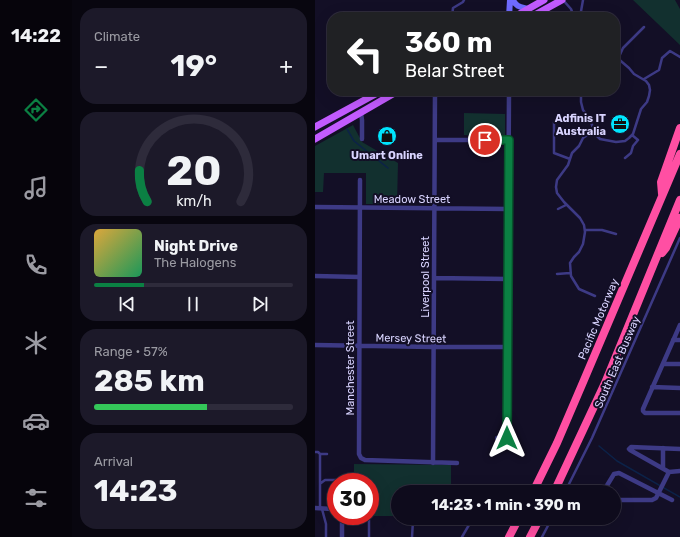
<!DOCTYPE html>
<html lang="en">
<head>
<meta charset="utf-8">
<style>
	:root { --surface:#0e0b1c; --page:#1c1929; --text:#f1f3f6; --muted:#9b9ba3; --line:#2e2b3b; --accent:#0b8043 }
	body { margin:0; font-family:Rubik,sans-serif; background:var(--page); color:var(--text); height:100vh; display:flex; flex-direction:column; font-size:15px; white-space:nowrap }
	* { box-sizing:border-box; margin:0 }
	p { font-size:13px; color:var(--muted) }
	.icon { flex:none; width:22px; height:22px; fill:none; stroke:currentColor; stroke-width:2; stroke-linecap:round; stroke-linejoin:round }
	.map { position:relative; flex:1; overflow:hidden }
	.panel { display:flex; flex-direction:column; gap:8px; padding:8px; background:#08060f; width:243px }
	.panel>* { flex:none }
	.guide { position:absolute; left:12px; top:12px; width:293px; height:84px; border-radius:16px; box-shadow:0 4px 16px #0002,0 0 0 1px var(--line); background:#202124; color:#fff; overflow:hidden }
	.speed { position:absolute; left:12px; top:473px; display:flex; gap:8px; font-size:20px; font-weight:700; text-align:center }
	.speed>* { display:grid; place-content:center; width:52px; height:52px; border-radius:50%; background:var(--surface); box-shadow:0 4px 16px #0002,0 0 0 1px var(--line); line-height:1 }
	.speed .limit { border:6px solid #d22; background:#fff; color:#111 }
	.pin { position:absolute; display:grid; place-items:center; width:34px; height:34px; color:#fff; margin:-17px; border:2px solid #fff; border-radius:50%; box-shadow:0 1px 4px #0007 }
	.me { position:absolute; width:44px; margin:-22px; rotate:0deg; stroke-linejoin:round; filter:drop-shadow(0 0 3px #0008) }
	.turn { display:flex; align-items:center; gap:14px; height:84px; padding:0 12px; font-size:18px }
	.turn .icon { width:52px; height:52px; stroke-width:2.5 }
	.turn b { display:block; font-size:28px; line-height:34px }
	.big { font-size:30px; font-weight:700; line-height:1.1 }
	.panel .widget { flex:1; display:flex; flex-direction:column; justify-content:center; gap:6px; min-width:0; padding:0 14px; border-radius:16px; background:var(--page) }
	.panel .dial { align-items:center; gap:0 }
	.dial svg { height:104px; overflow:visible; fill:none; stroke:var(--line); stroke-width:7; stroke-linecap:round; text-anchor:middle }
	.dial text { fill:var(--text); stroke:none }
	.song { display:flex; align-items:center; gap:12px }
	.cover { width:48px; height:48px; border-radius:6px; background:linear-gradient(135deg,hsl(40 70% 55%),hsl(150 70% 35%)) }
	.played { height:4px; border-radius:2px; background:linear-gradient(90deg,var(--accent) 25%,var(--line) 25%) }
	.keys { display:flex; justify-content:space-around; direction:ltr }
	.heat { display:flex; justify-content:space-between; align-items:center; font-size:22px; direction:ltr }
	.charge { height:6px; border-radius:3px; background:linear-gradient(90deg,#34c759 57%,var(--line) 0) }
	.trip { position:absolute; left:76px; top:485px; width:230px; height:40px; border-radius:20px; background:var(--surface); box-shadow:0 4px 16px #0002,0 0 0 1px var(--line); font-weight:700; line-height:40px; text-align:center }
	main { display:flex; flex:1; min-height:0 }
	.dock { display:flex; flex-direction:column; width:72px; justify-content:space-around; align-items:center; background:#06040b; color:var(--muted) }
	.dock .icon { width:28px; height:28px }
	.dock .on { color:var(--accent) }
	.dock b { font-size:18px; color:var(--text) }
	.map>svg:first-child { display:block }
</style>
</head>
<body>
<main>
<nav class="dock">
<b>14:22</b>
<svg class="icon on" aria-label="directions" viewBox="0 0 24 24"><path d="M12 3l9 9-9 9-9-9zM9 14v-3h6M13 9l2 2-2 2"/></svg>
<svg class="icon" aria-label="music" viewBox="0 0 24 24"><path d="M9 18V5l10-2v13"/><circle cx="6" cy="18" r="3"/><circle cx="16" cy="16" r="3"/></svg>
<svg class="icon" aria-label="phone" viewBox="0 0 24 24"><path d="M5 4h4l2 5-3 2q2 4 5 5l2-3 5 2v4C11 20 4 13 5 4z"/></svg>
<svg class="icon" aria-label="climate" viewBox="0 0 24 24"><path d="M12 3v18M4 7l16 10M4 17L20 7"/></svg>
<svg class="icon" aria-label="car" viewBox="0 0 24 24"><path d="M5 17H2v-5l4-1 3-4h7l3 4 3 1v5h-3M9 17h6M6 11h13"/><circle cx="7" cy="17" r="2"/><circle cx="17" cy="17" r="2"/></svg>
<svg class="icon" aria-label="filters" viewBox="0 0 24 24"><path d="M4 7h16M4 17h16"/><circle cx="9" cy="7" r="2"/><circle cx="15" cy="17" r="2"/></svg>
</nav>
<section class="panel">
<div class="widget"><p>Climate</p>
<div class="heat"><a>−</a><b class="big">19°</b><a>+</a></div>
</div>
<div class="widget dial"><svg viewBox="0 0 100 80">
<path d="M14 69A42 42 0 1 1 86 69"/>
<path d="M14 69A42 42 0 0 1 8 45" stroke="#0b8043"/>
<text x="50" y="56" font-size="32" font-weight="700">20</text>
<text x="50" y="72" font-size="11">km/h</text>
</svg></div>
<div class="widget">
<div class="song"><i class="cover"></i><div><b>Night Drive</b><p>The Halogens</p></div></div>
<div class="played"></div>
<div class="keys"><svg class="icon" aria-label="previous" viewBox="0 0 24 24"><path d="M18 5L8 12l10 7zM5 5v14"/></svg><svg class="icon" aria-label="pause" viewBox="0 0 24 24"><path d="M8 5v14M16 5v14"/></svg><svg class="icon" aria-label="next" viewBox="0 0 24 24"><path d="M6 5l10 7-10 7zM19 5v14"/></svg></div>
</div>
<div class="widget"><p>Range · 57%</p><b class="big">285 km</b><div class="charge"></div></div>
<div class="widget"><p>Arrival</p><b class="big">14:23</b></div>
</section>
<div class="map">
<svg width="365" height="537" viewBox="0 0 365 537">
	<rect width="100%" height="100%" fill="#130f26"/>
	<path fill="#12302f" d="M318,0H360L365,9V45Z
		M149,113L190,114V135L187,136L149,135Z
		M38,125L47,142L83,163L82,204H51V173H9L8,192H0V146Z
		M39,464L136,465V492H83V516H55V482H39Z"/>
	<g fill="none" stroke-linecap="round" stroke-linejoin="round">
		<path stroke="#0c2248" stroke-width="1.5" d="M32,129L39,141L73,168
			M284,446L302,461L365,497"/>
		<path stroke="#3d3a85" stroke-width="2.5" d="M248,0L256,9L259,17
			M137,17L138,8L148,2L149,0
			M265,17L268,0
			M303,59L308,48L329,27
			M329,79L344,70L347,58L355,51L365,57
			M266,91V102L268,110L275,119L280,134L285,139L301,142L310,141L314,138L318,134L326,109L332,102L334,96L335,90L334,85L331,81L319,74L314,68L300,56
			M239,122V153L255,159
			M278,131L268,138L264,146L257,153L253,165L242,180L241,187L242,193L249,202L265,218L269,225L270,232L268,244L264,252L259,257L255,263L256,276L264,289L280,296
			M310,158L316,153L318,146L323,140L317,135
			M243,209L251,205
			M270,230H287L301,234
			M242,274L255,273
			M0,452H3L5,454V508
			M5,454H12
			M6,483L10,480H35
			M250,492L277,438L365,238
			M7,509L11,524V537
			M54,537V520
			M97,537L98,521
			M147,537L158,518
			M227,537L237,518"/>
		<path stroke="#3d3a85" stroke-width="4.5" d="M46,113L47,120V139
			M120,140H194
			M45,180L44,454L46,458L50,460L142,463
			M0,207L193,209
			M0,276L44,277
			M119,278L192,279
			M365,325L328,409V411L330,413H365
			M358,340H365
			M0,345L118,347H192
			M348,364H365
			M337,387L365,388
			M182,438H200
			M192,438L194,91
			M348,448V468
			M365,449L316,447L314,449L315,450L354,472L365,471
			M118,463L120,91
			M288,492L299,474L304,473L357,500
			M299,500H337L341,498L354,472
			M0,508L17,509L21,510
			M26,516L27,519V537"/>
		<path stroke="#6f6bff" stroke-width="6" d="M198,0C201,7 206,7 213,9
			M194,17L195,0"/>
		<path stroke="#c25bff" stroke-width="7" d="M199,17L229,0
			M216,17L247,0
			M0,127L66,91
			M0,139L83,91"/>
		<path stroke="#ff4fa3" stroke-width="8" d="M347,194L346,182L365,128
			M347,253L351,248L365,218
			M218,492L242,443L269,380L365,154
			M239,492L290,383L365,200
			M194,537L204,518
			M215,537L225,518"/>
	</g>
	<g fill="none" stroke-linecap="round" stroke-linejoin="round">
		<defs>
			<path id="route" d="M170,140H194L192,438"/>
		</defs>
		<use href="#route" stroke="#07532c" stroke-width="10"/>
		<use href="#route" stroke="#0b8043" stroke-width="7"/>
	</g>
	<defs>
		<symbol id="office-disc" viewBox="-11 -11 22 22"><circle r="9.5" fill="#00e5ff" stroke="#130f26"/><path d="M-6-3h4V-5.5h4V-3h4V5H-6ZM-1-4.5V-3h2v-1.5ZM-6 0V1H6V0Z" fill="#111"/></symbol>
		<symbol id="shop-disc" viewBox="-11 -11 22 22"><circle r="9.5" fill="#00e5ff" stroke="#130f26"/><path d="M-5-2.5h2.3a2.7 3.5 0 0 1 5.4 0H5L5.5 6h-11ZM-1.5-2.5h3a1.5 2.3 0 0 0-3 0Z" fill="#111"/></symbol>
	</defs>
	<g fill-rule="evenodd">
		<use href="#office-disc" x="294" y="113" width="22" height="22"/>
		<use href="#shop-disc" x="61" y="125" width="22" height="22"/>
	</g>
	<g text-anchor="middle" stroke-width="4" stroke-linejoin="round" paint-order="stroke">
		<g font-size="11" font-weight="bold" fill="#d9d4ff" stroke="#130f26" text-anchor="end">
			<text x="291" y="122">Adfinis IT<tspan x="291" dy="13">Australia</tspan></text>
			<text x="72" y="159" text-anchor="middle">Umart Online</text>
		</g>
		<g font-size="11" fill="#d9d4ff" stroke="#130f26">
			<text x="97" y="203">Meadow Street</text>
			<text transform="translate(110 277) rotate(-90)" y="4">Liverpool Street</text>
			<text transform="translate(283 319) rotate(-67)" y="4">Pacific Motorway</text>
			<text transform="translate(96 338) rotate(1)" y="4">Mersey Street</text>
			<text transform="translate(302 362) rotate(-67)" y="4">South East Busway</text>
			<text transform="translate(35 368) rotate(-90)" y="4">Manchester Street</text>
		</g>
	</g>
</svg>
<div class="speed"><div class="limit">30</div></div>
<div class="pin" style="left:170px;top:140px;background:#d93025"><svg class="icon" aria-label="arrive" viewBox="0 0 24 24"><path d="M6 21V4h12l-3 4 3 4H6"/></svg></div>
<svg class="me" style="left:192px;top:438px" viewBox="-20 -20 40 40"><path d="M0-17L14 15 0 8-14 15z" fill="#0b8043" stroke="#fff" stroke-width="4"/></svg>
<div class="trip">14:23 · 1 min · 390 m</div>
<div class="guide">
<div class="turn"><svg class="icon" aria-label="left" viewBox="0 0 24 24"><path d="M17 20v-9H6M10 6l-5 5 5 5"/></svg><div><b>360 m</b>Belar Street</div></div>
</div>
</div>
</main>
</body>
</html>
